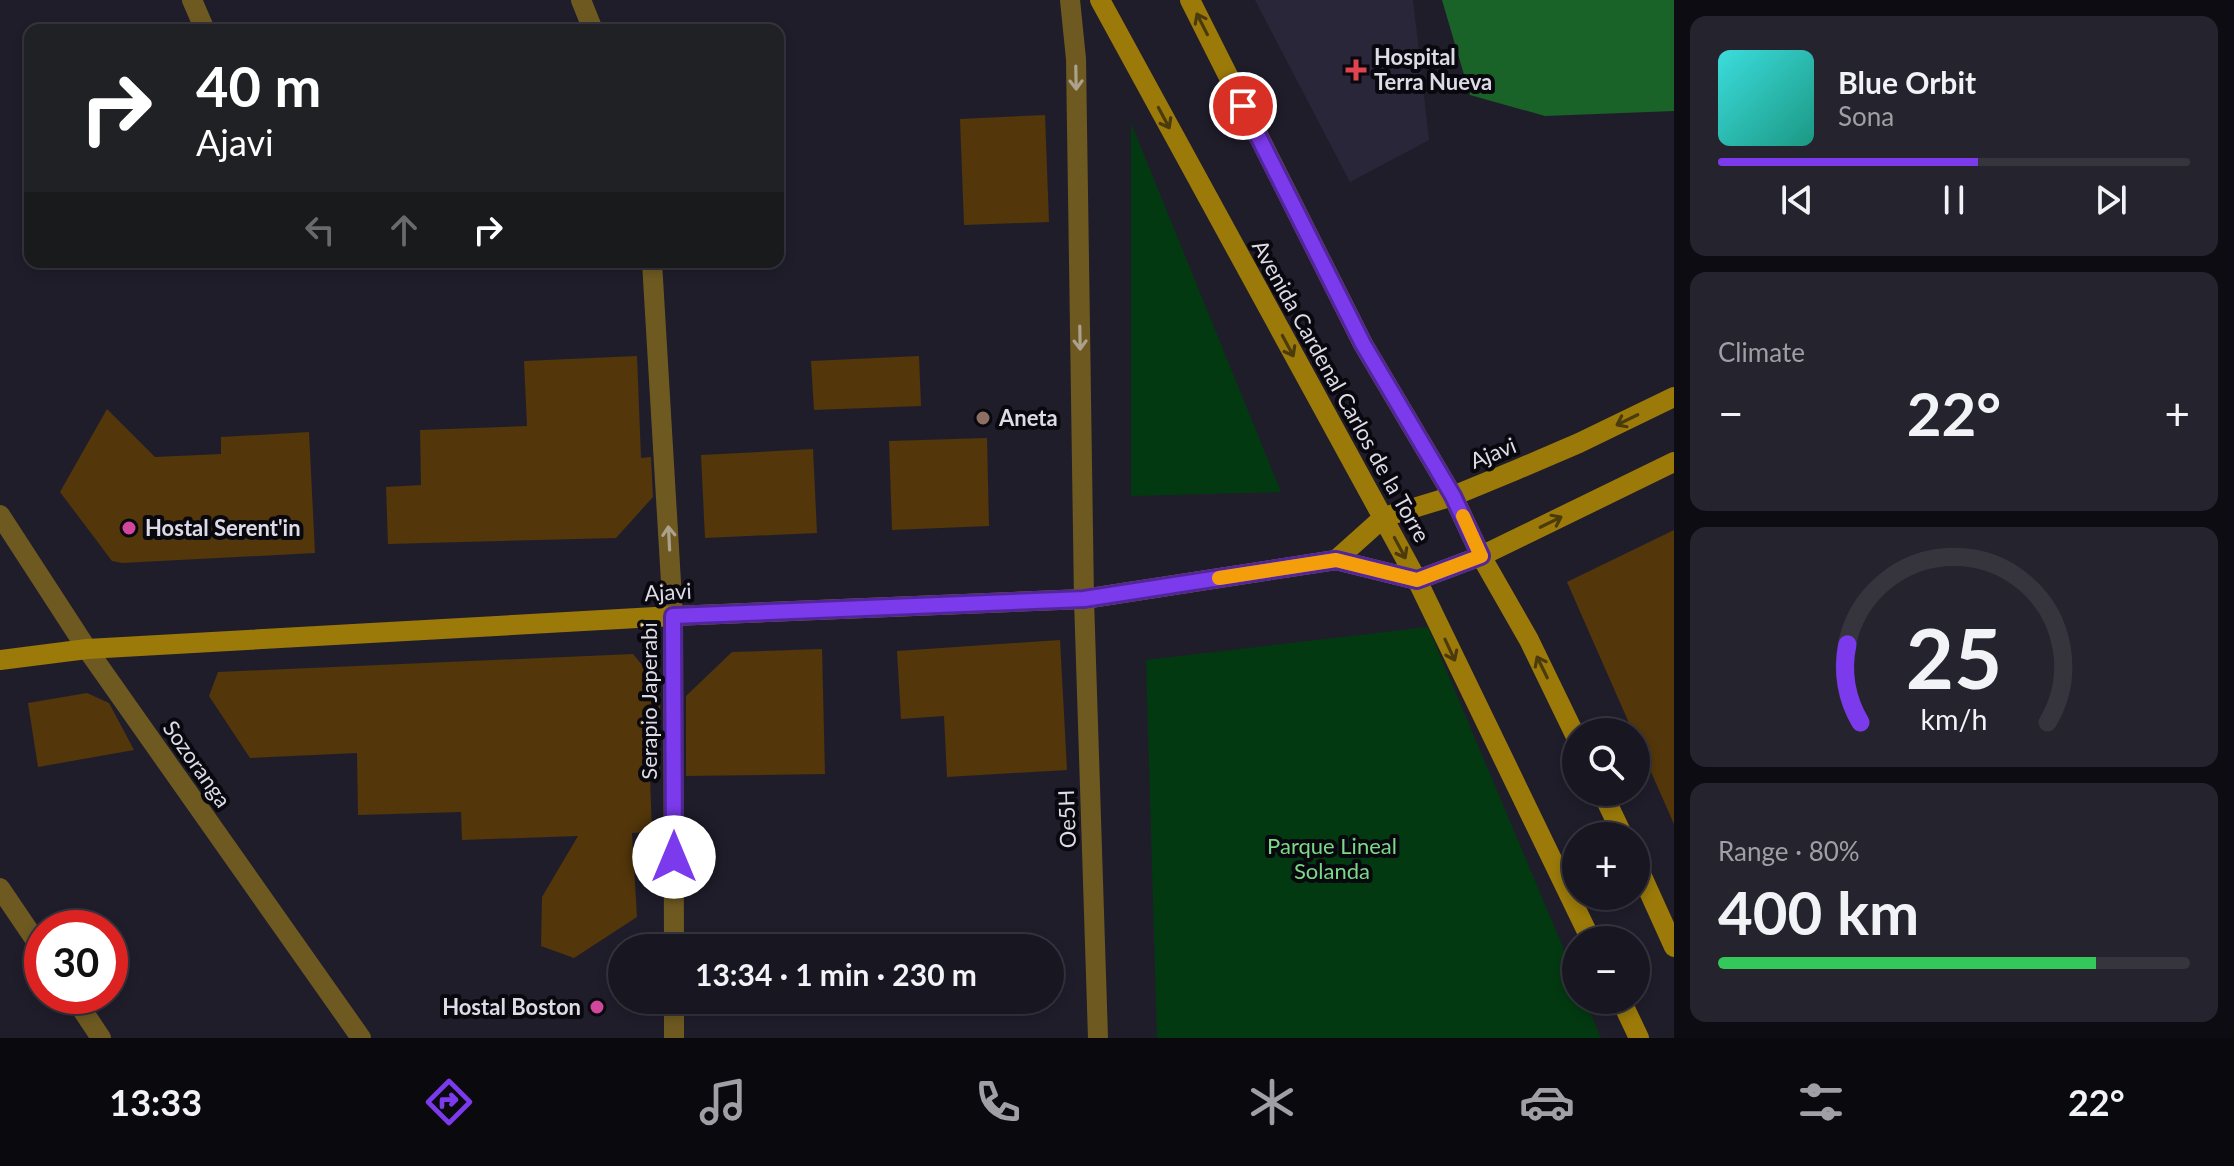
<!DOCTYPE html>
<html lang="en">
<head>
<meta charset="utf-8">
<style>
	:root { --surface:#181620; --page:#25232d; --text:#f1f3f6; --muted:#9f9fa5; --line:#36353e; --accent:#7c3aed }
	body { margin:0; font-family:Lato,sans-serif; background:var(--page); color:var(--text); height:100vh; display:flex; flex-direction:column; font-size:30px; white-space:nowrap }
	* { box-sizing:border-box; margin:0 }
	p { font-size:26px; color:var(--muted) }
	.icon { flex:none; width:44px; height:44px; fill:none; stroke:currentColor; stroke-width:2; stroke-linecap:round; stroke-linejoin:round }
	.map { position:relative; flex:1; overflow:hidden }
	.sheet { display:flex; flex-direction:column; gap:16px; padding:16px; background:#0d0c12; width:560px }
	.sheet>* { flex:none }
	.hud { position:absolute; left:24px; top:24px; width:760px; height:244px; border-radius:16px; box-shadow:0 4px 12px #0003,0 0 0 2px var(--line); background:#202124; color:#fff; overflow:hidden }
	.buttons { position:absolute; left:1562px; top:718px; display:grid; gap:16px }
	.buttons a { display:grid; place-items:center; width:88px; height:88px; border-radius:50%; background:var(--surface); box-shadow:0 4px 12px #0003,0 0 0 2px var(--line); font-size:40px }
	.speed { position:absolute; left:24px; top:910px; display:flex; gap:16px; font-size:40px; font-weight:700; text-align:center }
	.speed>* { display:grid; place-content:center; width:104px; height:104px; border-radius:50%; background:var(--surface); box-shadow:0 4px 12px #0003,0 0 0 2px var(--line); line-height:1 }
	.speed .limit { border:12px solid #d22; background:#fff; color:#111 }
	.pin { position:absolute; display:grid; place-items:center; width:68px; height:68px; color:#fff; margin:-34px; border:4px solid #fff; border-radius:50%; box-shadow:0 2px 8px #0007 }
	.me { position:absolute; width:88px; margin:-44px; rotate:0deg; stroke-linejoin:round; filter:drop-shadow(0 0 6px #0008) }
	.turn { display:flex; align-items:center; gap:28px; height:168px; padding:0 40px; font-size:36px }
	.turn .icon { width:104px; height:104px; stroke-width:2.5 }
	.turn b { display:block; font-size:56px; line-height:68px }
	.lanes { display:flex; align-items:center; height:76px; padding:0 40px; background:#0003; justify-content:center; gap:40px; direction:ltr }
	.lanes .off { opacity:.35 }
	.big { font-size:60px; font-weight:700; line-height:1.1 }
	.sheet .widget { flex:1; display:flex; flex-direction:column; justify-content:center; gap:12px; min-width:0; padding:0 28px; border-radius:16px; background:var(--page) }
	.sheet .dial { align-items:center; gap:0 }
	.dial svg { height:208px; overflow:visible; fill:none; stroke:var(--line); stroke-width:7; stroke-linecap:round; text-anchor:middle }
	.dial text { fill:var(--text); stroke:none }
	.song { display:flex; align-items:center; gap:24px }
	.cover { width:96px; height:96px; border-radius:12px; background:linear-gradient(135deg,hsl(180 70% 55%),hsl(170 70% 35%)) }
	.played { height:8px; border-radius:4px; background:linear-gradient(90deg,var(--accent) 55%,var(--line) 55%) }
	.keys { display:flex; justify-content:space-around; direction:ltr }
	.heat { display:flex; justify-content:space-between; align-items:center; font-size:44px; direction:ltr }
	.charge { height:12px; border-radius:6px; background:linear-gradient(90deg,#34c759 80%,var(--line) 0) }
	.trip { position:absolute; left:608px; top:934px; width:456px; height:80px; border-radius:40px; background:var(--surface); box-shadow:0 4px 12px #0003,0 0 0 2px var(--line); font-weight:700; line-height:80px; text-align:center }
	.menu { display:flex; height:128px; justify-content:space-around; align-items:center; background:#0a090d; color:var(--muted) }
	.menu .icon { width:56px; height:56px }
	.menu .selected { color:var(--accent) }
	.menu b { font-size:36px; color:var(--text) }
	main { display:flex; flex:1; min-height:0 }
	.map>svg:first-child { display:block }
</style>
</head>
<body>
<main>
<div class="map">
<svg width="1674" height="1038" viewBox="0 0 1674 1038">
	<rect width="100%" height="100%" fill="#201d2b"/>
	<path fill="#2a263a" d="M1255,0H1413L1429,140L1350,182Z"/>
	<path fill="#033911" d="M1131,123L1281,492L1131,496Z
		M1428,627L1576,978V1000H1585L1601,1038H1157L1146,660Z"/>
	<path fill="#196329" d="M1442,0H1674V111L1545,116L1470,95Z"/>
	<path fill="#53360a" d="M1045,115L1049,222L964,225L960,119Z
		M637,356L641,458L651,457L653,497L616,538L388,544L386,487L421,485L420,430L527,426L524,361Z
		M919,356L921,406L814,410L811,361Z
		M107,409L155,457L221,454V437L309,432L315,553L122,563L112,561L60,492Z
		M987,438L989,526L892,530L889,441Z
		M813,449L817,533L705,538L701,455Z
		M1674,530V824L1636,738V732H1633L1567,582Z
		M1060,640L1067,770L947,777L944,716L901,719L897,651Z
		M822,649L825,774L686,776V696L732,652Z
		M633,654L660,687V777H650L652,832L632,833L637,917L574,958L541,946L542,897L578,836L462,840L461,812L358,815L357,753L250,758L209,696L218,672Z
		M87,693L109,703L134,750L38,767L28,703Z"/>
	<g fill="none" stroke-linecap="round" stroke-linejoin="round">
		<path stroke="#6e5a21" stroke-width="20" d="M192,0L205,30
			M581,0L593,30
			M1070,0L1076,59L1084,599L1098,1038
			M652,262L673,616L674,948
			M0,515L87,649L361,1038
			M0,888L42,950
			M73,996L101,1038
			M674,1000V1038"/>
		<path stroke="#9b7a09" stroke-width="20" d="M1100,0L1417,580L1591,940
			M1190,0L1363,344L1453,496L1481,556L1529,640L1576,737
			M1336,560L1384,517L1453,496L1516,470L1579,443L1674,397
			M0,660L87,649L673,616L1084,599L1336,560L1417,580L1481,556L1674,462
			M1602,792L1623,836
			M1636,863L1674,947
			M1621,1000L1639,1038"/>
	</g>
	<defs><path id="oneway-shaft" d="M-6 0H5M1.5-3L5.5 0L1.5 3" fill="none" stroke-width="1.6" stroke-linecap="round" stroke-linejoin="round" transform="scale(2)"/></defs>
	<g stroke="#4b3b0c">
		<use href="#oneway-shaft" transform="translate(1202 24) rotate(-117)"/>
		<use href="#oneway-shaft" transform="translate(1164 118) rotate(62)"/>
		<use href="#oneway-shaft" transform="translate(1288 346) rotate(62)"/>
		<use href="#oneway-shaft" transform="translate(1627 420) rotate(154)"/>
		<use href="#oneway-shaft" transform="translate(1551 522) rotate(-26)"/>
		<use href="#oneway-shaft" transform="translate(1400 548) rotate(62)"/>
		<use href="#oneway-shaft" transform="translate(1450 650) rotate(65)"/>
		<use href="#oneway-shaft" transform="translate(1542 667) rotate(-116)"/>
	</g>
	<g stroke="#aba18d">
		<use href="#oneway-shaft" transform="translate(1076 78) rotate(89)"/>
		<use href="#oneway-shaft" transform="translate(1080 338) rotate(89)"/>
		<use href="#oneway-shaft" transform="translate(669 538) rotate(-93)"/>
	</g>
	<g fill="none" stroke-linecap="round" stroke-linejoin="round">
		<defs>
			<path id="route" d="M674,857L673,616L1084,599L1336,560L1417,580L1481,556L1453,496L1363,344L1243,106"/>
		</defs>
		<use href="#route" stroke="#51269a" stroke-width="20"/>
		<use href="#route" stroke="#7c3aed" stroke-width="14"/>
		<path stroke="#f59e0b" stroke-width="14" d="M1219,578L1336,560L1417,580L1481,556L1463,516"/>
	</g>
	<path fill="#e0444e" stroke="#09080e" stroke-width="3" d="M1352 58h8v8h8v8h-8v8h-8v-8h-8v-8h8z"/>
	<circle fill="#8d6e63" stroke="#09080e" stroke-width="3" cx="983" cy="418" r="8"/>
	<g fill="#d1479c" stroke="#09080e" stroke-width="3">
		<circle cx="129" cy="528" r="8"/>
		<circle cx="597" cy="1007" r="8"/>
	</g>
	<g text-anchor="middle" stroke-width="8" stroke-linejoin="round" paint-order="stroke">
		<g font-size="22" font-weight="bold" fill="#dddbe5" stroke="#09080e" text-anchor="start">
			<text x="1374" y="65">Hospital<tspan x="1374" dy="25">Terra Nueva</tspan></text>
			<text x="999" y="426">Aneta</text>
			<text x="145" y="536">Hostal Serent'in</text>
			<text x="581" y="1015" text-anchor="end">Hostal Boston</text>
		</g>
		<g font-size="22" fill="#dddbe5" stroke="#09080e">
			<text transform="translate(1341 391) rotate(61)" y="8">Avenida Cardenal Carlos de la Torre</text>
			<text transform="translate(1493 453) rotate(-22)" y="8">Ajavi</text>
			<text transform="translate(668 592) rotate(-3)" y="8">Ajavi</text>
			<text transform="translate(649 701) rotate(-90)" y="8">Serapio Japerabi</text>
			<text transform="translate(197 764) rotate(55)" y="8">Sozoranga</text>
			<text transform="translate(1067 819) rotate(-92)" y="8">Oe5H</text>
		</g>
		<g font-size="22" fill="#7bd987" stroke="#09080e">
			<text x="1332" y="854">Parque Lineal<tspan x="1332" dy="25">Solanda</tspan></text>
		</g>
	</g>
</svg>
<div class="buttons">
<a><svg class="icon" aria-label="search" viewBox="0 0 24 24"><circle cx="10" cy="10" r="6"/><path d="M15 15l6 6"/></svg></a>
<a>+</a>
<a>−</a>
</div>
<div class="speed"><div class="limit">30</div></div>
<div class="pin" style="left:1243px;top:106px;background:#d93025"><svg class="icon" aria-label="arrive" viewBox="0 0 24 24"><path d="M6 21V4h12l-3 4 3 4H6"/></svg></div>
<svg class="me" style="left:674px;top:857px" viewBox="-20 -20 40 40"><circle r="19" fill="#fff"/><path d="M0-13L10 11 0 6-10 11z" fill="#7c3aed"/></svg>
<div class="trip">13:34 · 1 min · 230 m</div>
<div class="hud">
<div class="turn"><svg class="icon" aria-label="right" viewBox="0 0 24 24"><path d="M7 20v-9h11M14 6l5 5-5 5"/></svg><div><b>40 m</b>Ajavi</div></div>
<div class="lanes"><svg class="icon off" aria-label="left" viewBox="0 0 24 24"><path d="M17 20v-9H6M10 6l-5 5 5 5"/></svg><svg class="icon off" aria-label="ahead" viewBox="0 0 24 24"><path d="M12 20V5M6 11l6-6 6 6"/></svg><svg class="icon" aria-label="right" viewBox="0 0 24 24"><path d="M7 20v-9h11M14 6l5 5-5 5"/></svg></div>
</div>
</div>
<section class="sheet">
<div class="widget">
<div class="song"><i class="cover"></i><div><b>Blue Orbit</b><p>Sona</p></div></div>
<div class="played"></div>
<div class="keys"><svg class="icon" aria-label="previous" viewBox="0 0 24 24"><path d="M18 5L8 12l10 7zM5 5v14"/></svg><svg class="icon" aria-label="pause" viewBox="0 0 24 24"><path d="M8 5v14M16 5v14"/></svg><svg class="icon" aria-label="next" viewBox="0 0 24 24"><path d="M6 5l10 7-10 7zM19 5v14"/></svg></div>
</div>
<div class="widget"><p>Climate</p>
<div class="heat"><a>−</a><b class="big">22°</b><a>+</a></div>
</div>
<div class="widget dial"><svg viewBox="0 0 100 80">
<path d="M14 69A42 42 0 1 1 86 69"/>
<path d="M14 69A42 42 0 0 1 9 39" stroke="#7c3aed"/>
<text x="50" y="56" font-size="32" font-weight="700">25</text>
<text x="50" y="72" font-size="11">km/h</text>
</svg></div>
<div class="widget"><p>Range · 80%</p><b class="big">400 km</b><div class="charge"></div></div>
</section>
</main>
<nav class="menu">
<b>13:33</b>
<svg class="icon selected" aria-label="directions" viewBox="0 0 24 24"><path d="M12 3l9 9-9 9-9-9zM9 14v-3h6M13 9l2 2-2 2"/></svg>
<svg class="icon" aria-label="music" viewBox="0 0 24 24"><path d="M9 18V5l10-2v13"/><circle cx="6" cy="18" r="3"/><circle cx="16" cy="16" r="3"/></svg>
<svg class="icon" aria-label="phone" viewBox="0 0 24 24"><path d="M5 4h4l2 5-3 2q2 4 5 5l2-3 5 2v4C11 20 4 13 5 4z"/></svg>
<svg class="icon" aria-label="climate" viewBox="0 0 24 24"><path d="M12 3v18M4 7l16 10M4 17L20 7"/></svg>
<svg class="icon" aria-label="car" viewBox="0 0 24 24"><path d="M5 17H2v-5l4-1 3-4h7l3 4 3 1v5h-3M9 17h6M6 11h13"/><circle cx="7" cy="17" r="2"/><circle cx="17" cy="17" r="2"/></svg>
<svg class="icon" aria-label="filters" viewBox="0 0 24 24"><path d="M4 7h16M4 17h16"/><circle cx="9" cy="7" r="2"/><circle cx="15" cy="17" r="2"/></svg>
<b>22°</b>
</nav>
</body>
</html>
